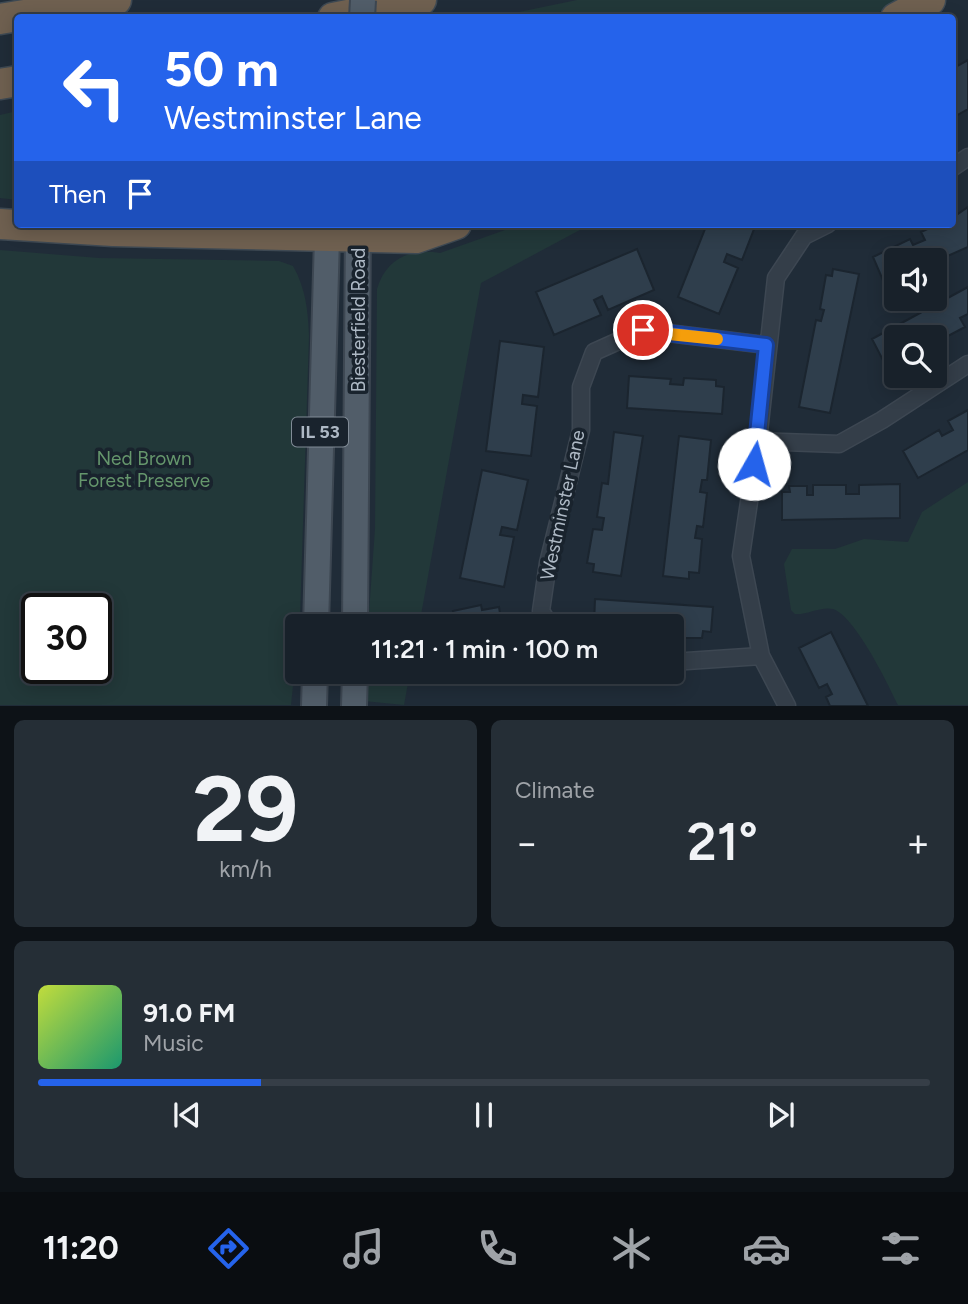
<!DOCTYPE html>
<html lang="en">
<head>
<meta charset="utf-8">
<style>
	:root { --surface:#18212a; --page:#252e36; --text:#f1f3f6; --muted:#9fa3a8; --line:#363e47; --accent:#2563eb }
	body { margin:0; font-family:Figtree,sans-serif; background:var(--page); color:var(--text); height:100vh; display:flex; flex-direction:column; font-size:26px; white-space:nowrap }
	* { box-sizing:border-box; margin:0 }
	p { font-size:23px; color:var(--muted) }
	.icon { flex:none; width:38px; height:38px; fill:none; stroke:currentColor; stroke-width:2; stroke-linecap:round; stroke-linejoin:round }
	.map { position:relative; height:706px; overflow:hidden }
	.sheet { display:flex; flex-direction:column; gap:14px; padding:14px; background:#0d1217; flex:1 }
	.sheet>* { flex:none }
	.hud { position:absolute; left:14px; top:14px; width:942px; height:214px; border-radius:7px; box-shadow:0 4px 18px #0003,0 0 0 2px var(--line); background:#2563eb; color:#fff; overflow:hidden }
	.fabs { position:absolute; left:884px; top:248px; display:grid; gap:14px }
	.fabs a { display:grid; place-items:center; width:63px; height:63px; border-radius:7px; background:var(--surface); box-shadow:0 4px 18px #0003,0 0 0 2px var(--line); font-size:35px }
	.speed { position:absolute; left:21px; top:593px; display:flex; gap:14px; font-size:35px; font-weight:700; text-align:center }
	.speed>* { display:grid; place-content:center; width:91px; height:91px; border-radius:50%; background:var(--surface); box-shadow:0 4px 18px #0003,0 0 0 2px var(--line); line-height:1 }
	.speed .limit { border:4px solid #111; border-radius:10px; background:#fff; color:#111 }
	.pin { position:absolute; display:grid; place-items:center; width:60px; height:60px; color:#fff; margin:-30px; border:4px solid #fff; border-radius:50%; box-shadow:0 2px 7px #0007 }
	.me { position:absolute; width:77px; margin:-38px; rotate:7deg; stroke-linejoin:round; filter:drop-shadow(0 0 5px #0008) }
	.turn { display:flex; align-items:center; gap:24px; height:147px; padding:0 35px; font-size:32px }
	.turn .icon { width:91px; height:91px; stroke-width:2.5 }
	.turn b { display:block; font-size:49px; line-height:60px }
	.then { display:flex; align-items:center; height:66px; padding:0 35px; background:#0003; gap:14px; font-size:26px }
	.big { font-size:52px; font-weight:600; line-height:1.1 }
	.sheet .widget { flex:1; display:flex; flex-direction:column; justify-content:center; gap:10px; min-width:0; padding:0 24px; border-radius:10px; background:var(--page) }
	.sheet .dial { align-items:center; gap:0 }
	.dial b { font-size:91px; line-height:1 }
	.song { display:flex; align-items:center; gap:21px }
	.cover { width:84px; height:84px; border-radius:10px; background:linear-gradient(135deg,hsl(70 70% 55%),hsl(160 70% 35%)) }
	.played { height:7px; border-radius:4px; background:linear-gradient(90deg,var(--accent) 25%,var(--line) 25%) }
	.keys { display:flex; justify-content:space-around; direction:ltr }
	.heat { display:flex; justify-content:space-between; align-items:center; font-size:38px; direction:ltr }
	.sheet .tiles { flex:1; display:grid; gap:14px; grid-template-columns:1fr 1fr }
	.widget:last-child { grid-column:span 2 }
	.trip { position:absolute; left:285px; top:614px; width:399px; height:70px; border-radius:7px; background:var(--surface); box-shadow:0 4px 18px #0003,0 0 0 2px var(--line); font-weight:600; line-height:70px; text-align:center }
	.menu { display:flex; height:112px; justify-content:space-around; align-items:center; background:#0a0d11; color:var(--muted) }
	.menu .icon { width:49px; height:49px }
	.menu .active { color:var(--accent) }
	.menu b { font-size:32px; color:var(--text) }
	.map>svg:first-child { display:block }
</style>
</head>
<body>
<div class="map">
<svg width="968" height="706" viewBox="0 0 968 706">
	<rect width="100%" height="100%" fill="#202c38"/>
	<path fill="#223839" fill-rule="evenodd" d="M577,0H901L868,18H490Z
		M17,111V200L0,198V115Z
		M522,224H591L481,283L419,626H368L375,529L377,289C386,259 409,248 440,253Z
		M0,250L99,258L279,261L293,266C306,289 308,311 309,336L300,618L291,705H0ZM37,609H96V668H37Z
		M968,482V705H898C888,684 855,616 833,609C821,606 807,615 795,614L791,610L784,564L792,549H835L864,539L908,542L922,512Z
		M365,672H410L404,705L364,701Z"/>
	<path fill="#2f3e4c" stroke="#1b252f" stroke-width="2" d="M968,60V109L952,118V69Z
		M968,207V247L934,262L896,261V280L885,285L873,257L910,239L913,245L925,240L921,232L938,224H952V218Z
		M707,224H756L742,260L727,254L724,262L738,268L719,314L678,297Z
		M637,249L654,290L608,310L602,296L594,300L601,315L554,335L536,292Z
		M833,269L859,274L830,413L799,407L816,320L821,321L824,310L820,309L826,275L832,276Z
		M968,287V314L960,318L965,327L935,343L931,336L896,338V367L891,360L885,364L872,339Z
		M500,341L544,347L538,397L523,395L522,404L537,406L531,456L486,451Z
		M629,376L671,379L670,384L683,385L684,378L716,380V386L724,387L722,414L627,408Z
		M968,410V450L918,478L903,451L939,430L942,436L953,430L948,421Z
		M614,432L643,436L621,576L593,572L594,564L587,563L593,529L602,530L604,518L597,517L602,483L608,484Z
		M679,436L711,440L707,480H702L700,492L707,493L703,527L697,526L695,538L702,539L699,573L689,572V579L663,576Z
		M482,470L528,480L517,530L502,527L500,535L514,537L504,587L460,578Z
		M900,484V518L782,520V492H790L789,486H807V495H813V485H846V494H859V485Z
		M595,599L713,607L711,632L703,631L702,638H683L672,637V626L594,625Z
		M481,605L482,610L499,607L502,626H456L453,611Z
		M831,632L868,706H830L826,697L832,694L827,684L819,688L799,648Z"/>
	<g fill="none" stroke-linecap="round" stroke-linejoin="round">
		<defs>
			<path id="street" d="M952,168L968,157
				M758,441L839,444L882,420L968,364
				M550,626L541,611L548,563L581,430V387L594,352L643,330L766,345
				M672,662L761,656
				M787,706L761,656L741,556L758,441L776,278L804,236L828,224"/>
			<path id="primary" d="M316,626L327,237
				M355,626L358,224
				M314,706L315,672
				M354,706L355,672"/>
			<path id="highway" d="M333,18L421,0
				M896,18L930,0
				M0,19L116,0
				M0,84L18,81
				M0,224L113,231L416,238L456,224"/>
		</defs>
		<use href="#street" stroke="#3d4752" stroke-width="19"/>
		<use href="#primary" stroke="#3d4752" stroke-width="28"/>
		<use href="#highway" stroke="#3e4953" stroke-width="33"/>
		<use href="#street" stroke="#343e49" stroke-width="16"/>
		<use href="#primary" stroke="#515d69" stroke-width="24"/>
		<use href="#highway" stroke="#6f6050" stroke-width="30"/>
		<defs>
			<path id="primary-bridge" d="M362,18L363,0"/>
		</defs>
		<use href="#primary-bridge" stroke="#3d4752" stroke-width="28" stroke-linecap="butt"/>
		<use href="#primary-bridge" stroke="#515d69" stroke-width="24"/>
	</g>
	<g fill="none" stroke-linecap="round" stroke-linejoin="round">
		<defs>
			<path id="route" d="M643,330L766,345L754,464"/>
		</defs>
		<use href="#route" stroke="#184099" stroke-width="18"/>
		<use href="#route" stroke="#2563eb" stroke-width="12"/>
		<path stroke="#f59e0b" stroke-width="12" d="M669,334L717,339"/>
	</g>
	<g text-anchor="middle" stroke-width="7" stroke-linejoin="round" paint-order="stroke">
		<rect fill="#19232d" stroke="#818c97" stroke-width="2" x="292" y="417.5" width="56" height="29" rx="5"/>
		<g font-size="18" font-weight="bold" fill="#aeb9c5">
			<text x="320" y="438">IL 53</text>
		</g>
		<g font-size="19" fill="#aeb9c5" stroke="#19232d">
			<text transform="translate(358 320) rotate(-90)" y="7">Biesterfield Road</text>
			<text transform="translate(562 505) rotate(-78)" y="7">Westminster Lane</text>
		</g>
		<g font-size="19" fill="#65966c" stroke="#19232d">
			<text x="144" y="465">Ned Brown<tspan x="144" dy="22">Forest Preserve</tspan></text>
		</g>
	</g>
</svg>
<div class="fabs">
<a><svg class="icon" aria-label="sound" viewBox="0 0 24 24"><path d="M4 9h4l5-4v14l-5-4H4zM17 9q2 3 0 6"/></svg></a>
<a><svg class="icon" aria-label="search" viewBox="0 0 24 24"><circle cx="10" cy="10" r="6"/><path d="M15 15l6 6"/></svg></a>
</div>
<div class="speed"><div class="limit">30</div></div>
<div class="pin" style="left:643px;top:330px;background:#d93025"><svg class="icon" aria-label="arrive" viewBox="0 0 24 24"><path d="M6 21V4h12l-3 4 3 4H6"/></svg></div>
<svg class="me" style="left:754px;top:464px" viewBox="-20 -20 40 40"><circle r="19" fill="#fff"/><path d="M0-13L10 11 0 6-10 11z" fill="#2563eb"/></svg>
<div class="trip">11:21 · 1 min · 100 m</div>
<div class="hud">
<div class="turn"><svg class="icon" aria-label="left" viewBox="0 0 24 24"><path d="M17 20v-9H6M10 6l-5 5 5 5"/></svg><div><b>50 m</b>Westminster Lane</div></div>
<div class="then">Then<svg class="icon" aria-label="arrive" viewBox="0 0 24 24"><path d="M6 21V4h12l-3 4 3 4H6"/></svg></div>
</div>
</div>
<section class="sheet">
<div class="tiles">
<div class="widget dial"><b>29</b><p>km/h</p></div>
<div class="widget"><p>Climate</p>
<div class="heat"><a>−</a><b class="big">21°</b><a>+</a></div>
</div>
<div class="widget">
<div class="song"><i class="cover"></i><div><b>91.0 FM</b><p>Music</p></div></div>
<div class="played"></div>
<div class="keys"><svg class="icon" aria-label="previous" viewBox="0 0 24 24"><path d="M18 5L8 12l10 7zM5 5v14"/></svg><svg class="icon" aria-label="pause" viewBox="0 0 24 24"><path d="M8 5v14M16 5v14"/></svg><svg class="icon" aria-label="next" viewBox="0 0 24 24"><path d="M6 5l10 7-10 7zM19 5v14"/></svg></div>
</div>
</div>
</section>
<nav class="menu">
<b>11:20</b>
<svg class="icon active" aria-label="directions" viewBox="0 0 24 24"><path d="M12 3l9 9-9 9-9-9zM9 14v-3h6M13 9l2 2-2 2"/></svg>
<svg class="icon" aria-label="music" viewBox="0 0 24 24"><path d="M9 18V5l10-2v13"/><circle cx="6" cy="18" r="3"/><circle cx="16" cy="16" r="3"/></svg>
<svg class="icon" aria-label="phone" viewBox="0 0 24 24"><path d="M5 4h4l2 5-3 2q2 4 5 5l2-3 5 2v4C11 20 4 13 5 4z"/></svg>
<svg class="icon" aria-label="climate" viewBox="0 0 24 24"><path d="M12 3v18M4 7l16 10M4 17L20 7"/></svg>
<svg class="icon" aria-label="car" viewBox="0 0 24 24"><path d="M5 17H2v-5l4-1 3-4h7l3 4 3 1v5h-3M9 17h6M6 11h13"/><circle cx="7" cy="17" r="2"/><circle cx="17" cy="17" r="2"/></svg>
<svg class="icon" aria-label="filters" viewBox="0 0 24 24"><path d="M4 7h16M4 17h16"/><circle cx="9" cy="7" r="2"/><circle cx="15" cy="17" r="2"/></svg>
</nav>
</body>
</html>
